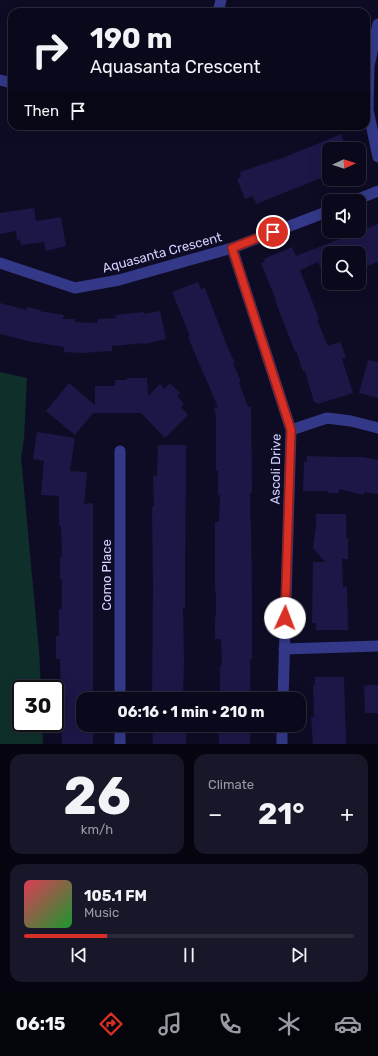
<!DOCTYPE html>
<html lang="en">
<head>
<meta charset="utf-8">
<style>
	:root { --surface:#0a091c; --page:#181729; --text:#f1f3f6; --muted:#999aa3; --line:#2a2a3b; --accent:#d93025 }
	body { margin:0; font-family:Rubik,sans-serif; background:var(--page); color:var(--text); height:100vh; display:flex; flex-direction:column; font-size:15px; white-space:nowrap }
	* { box-sizing:border-box; margin:0 }
	p { font-size:13px; color:var(--muted) }
	.icon { flex:none; width:22px; height:22px; fill:none; stroke:currentColor; stroke-width:2; stroke-linecap:round; stroke-linejoin:round }
	.map { position:relative; height:744px; overflow:hidden }
	.panel { display:flex; flex-direction:column; gap:10px; padding:10px; background:#06050f; flex:1 }
	.panel>* { flex:none }
	.banner { position:absolute; left:8px; top:8px; width:362px; height:122px; border-radius:12px; box-shadow:0 4px 16px #0002,0 0 0 1px var(--line); background:#0a091c; color:var(--text); overflow:hidden }
	.needle { width:26px; rotate:87deg }
	.fabs { position:absolute; left:322px; top:142px; display:grid; gap:8px }
	.fabs a { display:grid; place-items:center; width:44px; height:44px; border-radius:8px; background:var(--surface); box-shadow:0 4px 16px #0002,0 0 0 1px var(--line); font-size:20px }
	.speed { position:absolute; left:12px; top:680px; display:flex; gap:8px; font-size:20px; font-weight:700; text-align:center }
	.speed>* { display:grid; place-content:center; width:52px; height:52px; border-radius:50%; background:var(--surface); box-shadow:0 4px 16px #0002,0 0 0 1px var(--line); line-height:1 }
	.speed .limit { border:2px solid #111; border-radius:6px; background:#fff; color:#111 }
	.pin { position:absolute; display:grid; place-items:center; width:34px; height:34px; color:#fff; margin:-17px; border:2px solid #fff; border-radius:50%; box-shadow:0 1px 4px #0007 }
	.me { position:absolute; width:44px; margin:-22px; rotate:2deg; stroke-linejoin:round; filter:drop-shadow(0 0 3px #0008) }
	.turn { display:flex; align-items:center; gap:14px; height:84px; padding:0 16px; font-size:18px }
	.turn .icon { width:52px; height:52px; stroke-width:2.5 }
	.turn b { display:block; font-size:28px; line-height:34px }
	.then { display:flex; align-items:center; height:38px; padding:0 16px; background:#0003; gap:8px; font-size:15px }
	.big { font-size:30px; font-weight:700; line-height:1.1 }
	.panel .card { flex:1; display:flex; flex-direction:column; justify-content:center; gap:6px; min-width:0; padding:0 14px; border-radius:12px; background:var(--page) }
	.panel .dial { align-items:center; gap:0 }
	.dial b { font-size:52px; line-height:1 }
	.song { display:flex; align-items:center; gap:12px }
	.cover { width:48px; height:48px; border-radius:6px; background:linear-gradient(135deg,hsl(350 70% 55%),hsl(130 70% 35%)) }
	.played { height:4px; border-radius:2px; background:linear-gradient(90deg,var(--accent) 25%,var(--line) 25%) }
	.keys { display:flex; justify-content:space-around; direction:ltr }
	.heat { display:flex; justify-content:space-between; align-items:center; font-size:22px; direction:ltr }
	.panel .tiles { flex:1; display:grid; gap:10px; grid-template-columns:1fr 1fr }
	.card:last-child { grid-column:span 2 }
	.trip { position:absolute; left:76px; top:692px; width:230px; height:40px; border-radius:12px; background:var(--surface); box-shadow:0 4px 16px #0002,0 0 0 1px var(--line); font-weight:700; line-height:40px; text-align:center }
	.tab-bar { display:flex; height:64px; justify-content:space-around; align-items:center; background:#04040b; color:var(--muted) }
	.tab-bar .icon { width:28px; height:28px }
	.tab-bar .on { color:var(--accent) }
	.tab-bar b { font-size:18px; color:var(--text) }
	.map>svg:first-child { display:block }
</style>
</head>
<body>
<div class="map">
<svg width="378" height="744" viewBox="0 0 378 744">
	<rect width="100%" height="100%" fill="#0e0c25"/>
	<path fill="#0f2f2b" d="M0,372L27,378L24,439L21,457L39,651L41,689H21V723H42L43,744H0Z"/>
	<path fill="#1c1747" d="M341,134L346,149H329V164L322,166L326,176L256,204L253,196L245,199L237,179L241,177L240,172L278,159V160Z
		M34,208L36,221L61,217L66,246L46,251L44,242L21,245L20,239L17,240L16,231L0,234V213Z
		M378,224V262L359,269V253H329L328,287L318,262L300,270L319,319L317,320L328,346L340,342L346,357L342,359L353,393L317,404L316,402H314L305,371H303L296,351L295,352L275,300H276L261,263L265,262L264,259L292,247L296,256Z
		M198,282L201,289L205,288L227,346L235,363H233L241,382L239,383L248,407L251,406L252,493H250V521H251L252,597V659H250V699H220V665H222L221,639H215V617H216V591H215V522H219L220,495H218V471H216V416L214,408L218,407L196,356L188,337L190,336L172,292Z
		M0,303L26,310L28,307L40,310L39,311L64,315L63,319H75V322L97,323L98,319L116,318L115,315L144,312L145,314L160,311L166,339L145,344V343L112,346V351L81,353L64,352V347L32,342L0,334Z
		M368,360L378,362V398L359,393Z
		M127,378H147L148,396L160,384L164,389L170,383L180,393L177,396L184,404L181,407L188,415L165,438L141,413H93L75,435L46,411L69,383L95,405V386H115V380H127Z
		M37,432L75,438L70,471L87,472L84,504L93,503V699H83V725H93V744H62L61,730L55,728L61,722L60,659H56V636H59V609H62V579H60V557H62L61,526H59V496L41,495L44,461L33,459Z
		M158,445H186L185,582V608H183L184,661L183,699H152L153,586L152,507H154L153,476H157Z
		M307,456L338,457H362L378,460V494L364,492L363,495L339,489V493H328V491H303L304,462H307Z
		M316,514H346V538H348V559H342L343,587H347L348,630H316V623H312L313,562H325L313,548L316,525Z
		M315,677H344L346,744H313L311,717H314L313,685H315Z
		M367,685H378V713H365L364,686H367Z
		M152,725H186V744H153Z
		M219,725H250V744H219Z"/>
	<g fill="none" stroke-linecap="round" stroke-linejoin="round">
		<path stroke="#333988" stroke-width="11" d="M218,12L221,0
			M378,24L369,66L368,110L378,157
			M0,80L12,83
			M353,201L378,191
			M232,248L291,430L283,699
			M0,263L75,288L119,280L232,248L329,211
			M291,430L327,418L351,421L378,428
			M120,451V699
			M284,649L378,646
			M120,744V725
			M282,744V725"/>
	</g>
	<g fill="none" stroke-linecap="round" stroke-linejoin="round">
		<defs>
			<path id="route" d="M273,232L232,248L291,430L285,618"/>
		</defs>
		<use href="#route" stroke="#8d1f18" stroke-width="10"/>
		<use href="#route" stroke="#d93025" stroke-width="7"/>
	</g>
	<g text-anchor="middle" stroke-width="4" stroke-linejoin="round" paint-order="stroke">
		<g font-size="13" fill="#d1d0ff" stroke="#0e0c25">
			<text transform="translate(162 252) rotate(-15)" y="5">Aquasanta Crescent</text>
			<text transform="translate(275 469) rotate(-89)" y="5">Ascoli Drive</text>
			<text transform="translate(106 575) rotate(-90)" y="5">Como Place</text>
		</g>
	</g>
</svg>
<div class="fabs">
<a><svg class="needle" viewBox="-14 -14 28 28"><path d="M0-13l5 13h-10z" fill="#e53935"/><path d="M0 13l5-13h-10z" fill="#999aa3"/></svg></a>
<a><svg class="icon" aria-label="sound" viewBox="0 0 24 24"><path d="M4 9h4l5-4v14l-5-4H4zM17 9q2 3 0 6"/></svg></a>
<a><svg class="icon" aria-label="search" viewBox="0 0 24 24"><circle cx="10" cy="10" r="6"/><path d="M15 15l6 6"/></svg></a>
</div>
<div class="speed"><div class="limit">30</div></div>
<div class="pin" style="left:273px;top:232px;background:#d93025"><svg class="icon" aria-label="arrive" viewBox="0 0 24 24"><path d="M6 21V4h12l-3 4 3 4H6"/></svg></div>
<svg class="me" style="left:285px;top:618px" viewBox="-20 -20 40 40"><circle r="19" fill="#fff"/><path d="M0-13L10 11 0 6-10 11z" fill="#d93025"/></svg>
<div class="trip">06:16 · 1 min · 210 m</div>
<div class="banner">
<div class="turn"><svg class="icon" aria-label="right" viewBox="0 0 24 24"><path d="M7 20v-9h11M14 6l5 5-5 5"/></svg><div><b>190 m</b>Aquasanta Crescent</div></div>
<div class="then">Then<svg class="icon" aria-label="arrive" viewBox="0 0 24 24"><path d="M6 21V4h12l-3 4 3 4H6"/></svg></div>
</div>
</div>
<section class="panel">
<div class="tiles">
<div class="card dial"><b>26</b><p>km/h</p></div>
<div class="card"><p>Climate</p>
<div class="heat"><a>−</a><b class="big">21°</b><a>+</a></div>
</div>
<div class="card">
<div class="song"><i class="cover"></i><div><b>105.1 FM</b><p>Music</p></div></div>
<div class="played"></div>
<div class="keys"><svg class="icon" aria-label="previous" viewBox="0 0 24 24"><path d="M18 5L8 12l10 7zM5 5v14"/></svg><svg class="icon" aria-label="pause" viewBox="0 0 24 24"><path d="M8 5v14M16 5v14"/></svg><svg class="icon" aria-label="next" viewBox="0 0 24 24"><path d="M6 5l10 7-10 7zM19 5v14"/></svg></div>
</div>
</div>
</section>
<nav class="tab-bar">
<b>06:15</b>
<svg class="icon on" aria-label="directions" viewBox="0 0 24 24"><path d="M12 3l9 9-9 9-9-9zM9 14v-3h6M13 9l2 2-2 2"/></svg>
<svg class="icon" aria-label="music" viewBox="0 0 24 24"><path d="M9 18V5l10-2v13"/><circle cx="6" cy="18" r="3"/><circle cx="16" cy="16" r="3"/></svg>
<svg class="icon" aria-label="phone" viewBox="0 0 24 24"><path d="M5 4h4l2 5-3 2q2 4 5 5l2-3 5 2v4C11 20 4 13 5 4z"/></svg>
<svg class="icon" aria-label="climate" viewBox="0 0 24 24"><path d="M12 3v18M4 7l16 10M4 17L20 7"/></svg>
<svg class="icon" aria-label="car" viewBox="0 0 24 24"><path d="M5 17H2v-5l4-1 3-4h7l3 4 3 1v5h-3M9 17h6M6 11h13"/><circle cx="7" cy="17" r="2"/><circle cx="17" cy="17" r="2"/></svg>
</nav>
</body>
</html>
